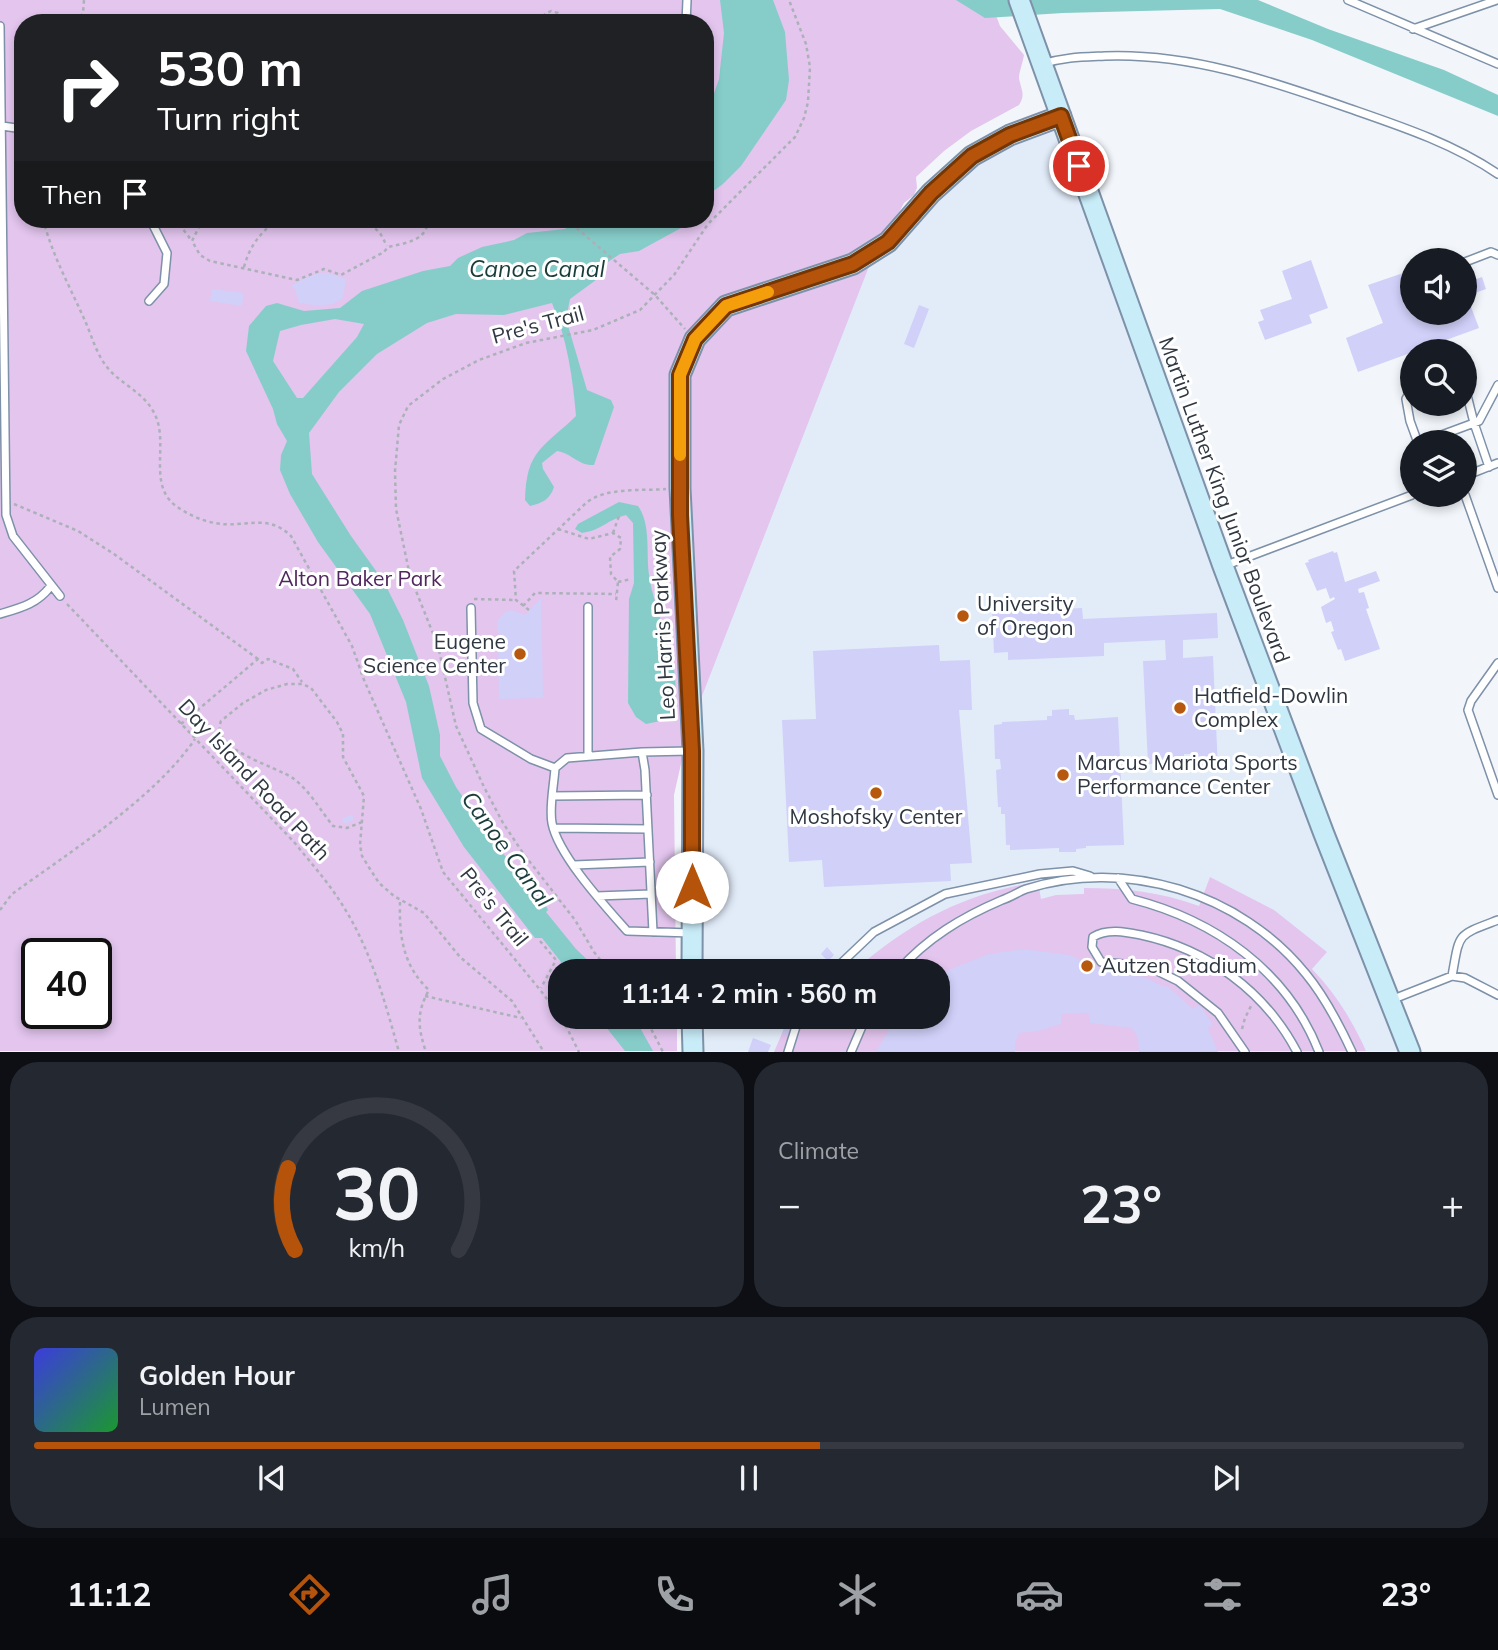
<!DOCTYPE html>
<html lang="en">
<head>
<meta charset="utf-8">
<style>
	:root { --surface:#171b24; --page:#242831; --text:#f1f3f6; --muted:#9ea1a6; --line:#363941; --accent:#b45309 }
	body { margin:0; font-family:Mulish,sans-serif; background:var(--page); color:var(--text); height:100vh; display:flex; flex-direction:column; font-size:26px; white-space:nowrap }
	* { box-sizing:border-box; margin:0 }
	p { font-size:23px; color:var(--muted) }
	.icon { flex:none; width:38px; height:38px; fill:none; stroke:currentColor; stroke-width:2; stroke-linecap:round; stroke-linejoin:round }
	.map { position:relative; height:1052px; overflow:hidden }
	.details { display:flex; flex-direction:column; gap:10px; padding:10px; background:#0d0f14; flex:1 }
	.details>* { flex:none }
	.hud { position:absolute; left:14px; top:14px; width:700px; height:214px; border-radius:28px; box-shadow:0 4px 10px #0003; background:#202124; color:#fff; overflow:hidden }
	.controls { position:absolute; left:1400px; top:248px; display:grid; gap:14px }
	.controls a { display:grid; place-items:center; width:77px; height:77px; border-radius:50%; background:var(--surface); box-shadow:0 4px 10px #0003; font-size:35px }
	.speed { position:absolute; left:21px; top:938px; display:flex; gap:14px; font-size:35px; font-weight:700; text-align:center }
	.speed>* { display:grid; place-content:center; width:91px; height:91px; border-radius:50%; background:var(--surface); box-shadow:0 4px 10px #0003; line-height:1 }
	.speed .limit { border:4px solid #111; border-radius:10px; background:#fff; color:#111 }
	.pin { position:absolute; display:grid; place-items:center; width:60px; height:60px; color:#fff; margin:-30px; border:4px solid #fff; border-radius:50%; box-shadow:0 2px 7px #0007 }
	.me { position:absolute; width:77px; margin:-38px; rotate:0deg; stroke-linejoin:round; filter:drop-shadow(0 0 5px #0008) }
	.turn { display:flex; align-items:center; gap:24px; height:147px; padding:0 28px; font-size:32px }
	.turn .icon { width:91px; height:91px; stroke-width:2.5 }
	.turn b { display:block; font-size:49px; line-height:60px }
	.then { display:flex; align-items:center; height:66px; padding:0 28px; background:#0003; gap:14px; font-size:26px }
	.big { font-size:52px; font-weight:700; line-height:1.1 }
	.details .card { flex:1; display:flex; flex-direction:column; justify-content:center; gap:10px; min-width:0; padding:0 24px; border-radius:28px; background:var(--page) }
	.details .dial { align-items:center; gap:0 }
	.dial svg { height:182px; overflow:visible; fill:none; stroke:var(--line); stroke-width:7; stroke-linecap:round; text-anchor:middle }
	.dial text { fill:var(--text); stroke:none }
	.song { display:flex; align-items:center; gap:21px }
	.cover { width:84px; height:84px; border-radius:10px; background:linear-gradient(135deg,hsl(240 70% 55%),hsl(130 70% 35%)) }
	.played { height:7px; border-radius:4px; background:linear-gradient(90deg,var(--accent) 55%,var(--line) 55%) }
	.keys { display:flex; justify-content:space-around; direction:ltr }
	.heat { display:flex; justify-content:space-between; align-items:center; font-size:38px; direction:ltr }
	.details .tiles { flex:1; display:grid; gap:10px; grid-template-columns:1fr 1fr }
	.card:last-child { grid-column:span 2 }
	.trip { position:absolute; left:548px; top:959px; width:402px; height:70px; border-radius:28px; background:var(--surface); box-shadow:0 4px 10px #0003; font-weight:700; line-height:70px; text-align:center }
	.dock { display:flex; height:112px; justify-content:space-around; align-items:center; background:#090b0e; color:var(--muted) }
	.dock .icon { width:49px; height:49px }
	.dock .active { color:var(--accent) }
	.dock b { font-size:32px; color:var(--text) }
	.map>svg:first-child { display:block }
</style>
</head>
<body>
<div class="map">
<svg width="1498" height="1052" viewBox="0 0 1498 1052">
	<rect width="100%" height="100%" fill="#f2f6fb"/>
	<path fill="#e2ecf9" d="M1061,116L1410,1051H693L692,1017H938V971H692L695,339L853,264L972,156Z"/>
	<path fill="#e3c5ee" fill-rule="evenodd" d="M0,0H990L1000,26L1024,55C1023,62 1019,72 1019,78C1021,90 1026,94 1019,105L971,131L944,151L916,177L917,188L914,195L904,203L888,233H882L695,714L687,737L674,795L676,971H560V1017H677V1051H0ZM23,23H705V219H23ZM37,954H96V1013H37Z
		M1210,877L1274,910L1327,952L1312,969C1336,994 1352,1020 1366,1051L774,1052L789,1017H938V971H854C909,923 964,893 1038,882L1041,899L1056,895L1084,894V888C1125,888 1161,892 1199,906Z"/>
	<path fill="#86cdca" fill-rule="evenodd" d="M720,0H773L785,32L789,80L786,100L741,166L723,184L705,197V119L719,79L724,33Z
		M956,0H1258L1328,29L1444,70L1498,95V116L1312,40L1220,9L1063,13L985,18Z
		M577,219H692L681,228L639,251L620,254L608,262L600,277L570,299L566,319L587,390L611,400L614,407L594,465C579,466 571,453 557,451L542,463L543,469L554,487C550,499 543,503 530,506L525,500C526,450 543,448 576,416C573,379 567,338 552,303L504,315L456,314L427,323L377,354L339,392L309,433L312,474L351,536L384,582L403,620L429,686L440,735V756L456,787L495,844L544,902L548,910L546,912L576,949L599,971H561L559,969L561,962L542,938H535L464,847L422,778L406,702L370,614L318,542L290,494L280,470L281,455L287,441L277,424L273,409L246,351L249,326L266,306L277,303L304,311L340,308L362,291L423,271L450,266L458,258L482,247L514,240L527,233L565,229ZM335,319L364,324L357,337L303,398H297L273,361L280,331L301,325Z
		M619,502L638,506C651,524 646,552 649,575C655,619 689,674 670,719L646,724L636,717L628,703L629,599L634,583L633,523L626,515C607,520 602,530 582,533L575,529L578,524Z
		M598,1017H634L653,1051H625Z"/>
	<path fill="#d0d0f9" d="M1311,260L1328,308L1309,315L1312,323L1265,340L1258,322L1264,320L1260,310L1292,299L1282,271Z
		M1412,270V313H1465V291L1479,328L1358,372L1346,338L1383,323L1368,285Z
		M319,273H328L346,279L343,298L333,304L318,306L299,303L295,289L291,286L305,278Z
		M1482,277L1486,289L1475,293L1471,281Z
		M212,289L244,293L242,306L210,301Z
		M919,305L929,309L914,348L904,344Z
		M1333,551L1334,553L1337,552L1345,582L1376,571L1380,581L1358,589L1359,593L1364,592L1369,608L1366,609L1380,649L1345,661L1341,649L1338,650L1331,632L1334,631L1331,621L1326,623L1321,607L1335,599L1334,597L1330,599L1326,588L1317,591L1305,563L1309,562L1308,560Z
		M541,598L543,698L499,699L498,642L502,639L497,631L498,620L505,612L511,610L525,615Z
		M1082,608L1083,619L1217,613L1218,638L1183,640V658L1213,656L1218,769L1196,770V754H1184V763L1148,764L1143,661L1166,660L1165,640L1104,643V656L1008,660V652L994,653L992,612Z
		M939,645L940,661L970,660L972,710H959L972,863L950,864L951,881L824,887L822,860L789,862L782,720L816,719L813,651Z
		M1069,709V715H1074L1075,720L1118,717L1124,845L1086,846V848L1076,849V852H1059V848L1010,850V845H1006L1005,814H1001V807H998L996,770L1001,769L1000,759H995L994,725L1002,724V722L1047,720V716H1052V710Z
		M352,814L354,820L344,824L342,819Z
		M827,947L834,955L828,961L821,954Z
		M1024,949L1069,955L1098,967L1112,968V971L1115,973L1138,977L1139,975L1165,987L1166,985L1193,1009L1199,1005L1213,1024L1208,1028L1218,1052H1139L1138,1038L1132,1028L1090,1023L1089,1013L1061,1014V1024L1038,1031L1019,1033L1015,1043V1052H876L897,1017H938V977L951,969L989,954Z
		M791,1017H796L787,1035L782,1033Z
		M753,1038L771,1045L768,1052H748Z"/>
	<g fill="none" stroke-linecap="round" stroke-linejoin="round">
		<defs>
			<path id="lane" d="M1348,0L1498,64
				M686,23L687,0
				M0,26L6,515L13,536L60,596
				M1413,29L1497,0
				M1042,64C1064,57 1083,57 1105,56C1190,53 1268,80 1348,108C1400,126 1452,143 1498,174
				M2,126L23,129
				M1465,262L1491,252L1498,255
				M149,301L164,284L167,253L150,219
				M1465,387L1474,423L1479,421L1498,385
				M1412,388L1406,399L1410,421L1418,443
				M1420,443L1474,423L1489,467
				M1465,476L1498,463
				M1465,495L1498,588
				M1224,566L1412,495
				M588,607V755
				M471,608L473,703L481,729L531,759L555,768
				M0,614C20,608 37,604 50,587
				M1498,663L1471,701L1468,710L1498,795
				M642,752L690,751
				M553,796L647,795
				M554,828L648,829
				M574,865L650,862
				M1118,878L1132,899C1214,920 1287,970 1319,1052
				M597,896L651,894
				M653,932L645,770L642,752L567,758L555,768C554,785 549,807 552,823C558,855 605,906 627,931L692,933
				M833,971L874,932L945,894L1040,874L1073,871L1090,876
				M898,971C927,938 962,917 1002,900C1011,897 1018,892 1026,889C1125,857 1241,893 1306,974C1325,997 1339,1024 1352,1052
				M1452,976C1460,932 1456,936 1498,920
				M1391,1000L1452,976L1465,978L1498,995
				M788,1052L799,1017
				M851,1052L866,1017
				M1245,1052L1218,1013L1178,981L1147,966L1101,962L1092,947L1093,937C1107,928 1126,932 1141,935C1207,949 1265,991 1297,1052"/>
			<path id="secondary" d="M1019,0L1223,566L1324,834L1410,1052
				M692,971L693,751L680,488V375L695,339L726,306L853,264L888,242L931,193L972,156L1010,135L1061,116
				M692,1017L693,1052"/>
		</defs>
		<use href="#lane" stroke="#7d91a9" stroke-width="10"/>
		<use href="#secondary" stroke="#7d91a9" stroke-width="23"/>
		<path stroke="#acb1b8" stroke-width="2.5" stroke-dasharray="3.5 3.5" stroke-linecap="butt" d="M77,23L83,13L84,0
			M540,23L545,14L551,11L558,13L569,23
			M43,219C52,255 71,289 86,323C92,337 97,355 107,367C119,383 143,392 153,411C171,440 146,484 176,506C187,514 202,521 215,523C244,529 266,512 291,536L352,646L364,680L421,809L443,872L541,991L564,1022L579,1052
			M175,219L192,241
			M203,219L192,241L200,255L210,261L297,280L324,269L341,275L384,252L388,247C405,243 428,241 428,219
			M365,219L380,233L387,246
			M566,219L655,295L685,329
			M244,267C250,245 260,234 277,219
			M14,504L78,531L114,554L258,659
			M558,529L589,539L613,533L621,538L620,549L610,557L611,574L618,582L616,602
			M613,533L620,513
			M618,582L631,579
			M474,599L516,600
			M67,604L294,842C311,863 329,883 343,906C371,950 385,1002 399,1052
			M523,606L535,593L616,594
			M529,610L516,600L514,571L586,503C605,487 642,491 666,489
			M181,724L258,659L262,663L268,659L293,669L302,682
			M362,822L347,828L333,826C321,811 309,790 294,779C277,766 209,750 221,721L243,703L266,690L287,684H303L311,688L337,722L343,734V757L364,796L360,845L362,856L370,869L379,883L394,896L424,913L460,957L512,1001L544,1052
			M400,902C399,936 403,966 429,990C416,1013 418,1028 426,1052
			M0,910L12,894C70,852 155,798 195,739
			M540,941L556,960L541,988
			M609,971L594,952L575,920L523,853L503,823L484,787L456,726L438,646L410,576L396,509L395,471L399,425L408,406L443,379L479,360L526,343L593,330L640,310L674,275L708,224L795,137L804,118L808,102L810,67L806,44L789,0
			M425,996L521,1018
			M645,1017L663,1052
			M1242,1029L1245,1018L1251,1006"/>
		<use href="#lane" stroke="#fff" stroke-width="7"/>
		<use href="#secondary" stroke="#c8ecf8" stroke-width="19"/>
	</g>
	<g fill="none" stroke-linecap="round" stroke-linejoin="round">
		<defs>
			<path id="route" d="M692,887V751L680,515V375L695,339L726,306L853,264L888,242L931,193L972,156L1010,135L1061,116L1079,166"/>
		</defs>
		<use href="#route" stroke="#753606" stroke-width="18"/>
		<use href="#route" stroke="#b45309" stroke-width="12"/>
		<path stroke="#f59e0b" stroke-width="12" d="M680,455V375L695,339L726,306L768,292"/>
	</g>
	<g fill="#b7580f" stroke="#fff" stroke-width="2.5">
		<circle cx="963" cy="616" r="7"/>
		<circle cx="520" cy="654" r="7"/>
		<circle cx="1180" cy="708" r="7"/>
		<circle cx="1063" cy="775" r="7"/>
		<circle cx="876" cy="793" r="7"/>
		<circle cx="1087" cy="966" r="7"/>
	</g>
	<g text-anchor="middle" stroke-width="6" stroke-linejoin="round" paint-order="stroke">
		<g font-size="21" fill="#2f3741" stroke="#fff">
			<text transform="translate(538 325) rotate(-15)" y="7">Pre's Trail</text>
			<text transform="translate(1224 500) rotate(70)" y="7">Martin Luther King Junior Boulevard</text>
			<text transform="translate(663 625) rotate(-93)" y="7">Leo Harris Parkway</text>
			<text transform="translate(254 780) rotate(47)" y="7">Day Island Road Path</text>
			<text transform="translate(494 907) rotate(51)" y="7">Pre's Trail</text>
		</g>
		<g font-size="21" fill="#4f265d" stroke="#fff">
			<text x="360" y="586">Alton Baker Park</text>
		</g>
		<g font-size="21" fill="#2f3741" stroke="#fff" text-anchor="start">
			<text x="977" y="611">University<tspan x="977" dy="24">of Oregon</tspan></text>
			<text x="506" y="649" text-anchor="end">Eugene<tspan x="506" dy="24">Science Center</tspan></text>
			<text x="1194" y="703">Hatfield-Dowlin<tspan x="1194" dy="24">Complex</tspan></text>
			<text x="1077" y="770">Marcus Mariota Sports<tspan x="1077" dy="24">Performance Center</tspan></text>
			<text x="876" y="824" text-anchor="middle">Moshofsky Center</text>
			<text x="1101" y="973">Autzen Stadium</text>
		</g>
		<g font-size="23" font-style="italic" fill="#193c3b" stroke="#fff">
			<text x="537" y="277">Canoe Canal</text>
			<text transform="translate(507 849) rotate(54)" y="8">Canoe Canal</text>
		</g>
	</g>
</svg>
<div class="controls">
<a><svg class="icon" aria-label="sound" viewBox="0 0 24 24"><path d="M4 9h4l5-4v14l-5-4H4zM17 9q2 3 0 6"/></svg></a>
<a><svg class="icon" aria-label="search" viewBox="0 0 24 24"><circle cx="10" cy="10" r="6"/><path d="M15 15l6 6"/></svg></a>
<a><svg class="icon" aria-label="layers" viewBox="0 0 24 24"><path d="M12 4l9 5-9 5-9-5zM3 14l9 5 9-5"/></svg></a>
</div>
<div class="speed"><div class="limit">40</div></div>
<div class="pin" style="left:1079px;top:166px;background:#d93025"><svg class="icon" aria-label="arrive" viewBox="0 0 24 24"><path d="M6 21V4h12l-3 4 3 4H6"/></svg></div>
<svg class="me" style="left:692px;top:887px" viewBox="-20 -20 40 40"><circle r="19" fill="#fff"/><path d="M0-13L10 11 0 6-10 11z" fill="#b45309"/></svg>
<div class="trip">11:14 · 2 min · 560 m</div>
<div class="hud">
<div class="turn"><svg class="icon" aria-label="right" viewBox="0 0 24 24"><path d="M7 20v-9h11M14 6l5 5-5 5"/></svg><div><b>530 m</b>Turn right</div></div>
<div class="then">Then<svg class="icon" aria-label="arrive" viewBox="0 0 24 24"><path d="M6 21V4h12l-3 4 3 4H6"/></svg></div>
</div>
</div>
<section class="details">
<div class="tiles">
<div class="card dial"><svg viewBox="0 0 100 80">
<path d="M14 69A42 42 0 1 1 86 69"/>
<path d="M14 69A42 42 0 0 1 11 33" stroke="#b45309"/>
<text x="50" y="56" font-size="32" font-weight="700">30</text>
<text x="50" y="72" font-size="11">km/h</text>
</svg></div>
<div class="card"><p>Climate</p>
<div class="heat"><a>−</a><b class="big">23°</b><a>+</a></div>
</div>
<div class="card">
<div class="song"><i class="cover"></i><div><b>Golden Hour</b><p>Lumen</p></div></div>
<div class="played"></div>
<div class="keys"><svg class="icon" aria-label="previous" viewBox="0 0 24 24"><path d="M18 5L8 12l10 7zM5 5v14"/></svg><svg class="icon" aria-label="pause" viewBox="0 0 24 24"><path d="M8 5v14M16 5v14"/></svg><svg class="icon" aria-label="next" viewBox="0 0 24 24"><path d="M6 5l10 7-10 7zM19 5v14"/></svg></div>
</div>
</div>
</section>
<nav class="dock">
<b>11:12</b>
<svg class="icon active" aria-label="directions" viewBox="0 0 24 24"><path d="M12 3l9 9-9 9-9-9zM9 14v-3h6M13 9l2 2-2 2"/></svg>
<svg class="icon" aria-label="music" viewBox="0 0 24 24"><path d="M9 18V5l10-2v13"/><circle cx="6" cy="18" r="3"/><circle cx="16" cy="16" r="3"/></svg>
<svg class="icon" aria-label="phone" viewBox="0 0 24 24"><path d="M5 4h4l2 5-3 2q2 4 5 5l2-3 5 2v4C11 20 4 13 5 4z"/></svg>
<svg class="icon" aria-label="climate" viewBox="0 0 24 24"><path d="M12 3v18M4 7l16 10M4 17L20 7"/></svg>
<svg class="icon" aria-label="car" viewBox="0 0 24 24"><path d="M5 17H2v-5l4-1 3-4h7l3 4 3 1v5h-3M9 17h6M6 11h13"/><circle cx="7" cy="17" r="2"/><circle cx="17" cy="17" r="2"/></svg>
<svg class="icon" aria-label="filters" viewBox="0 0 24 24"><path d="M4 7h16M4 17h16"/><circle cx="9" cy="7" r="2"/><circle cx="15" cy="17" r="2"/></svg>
<b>23°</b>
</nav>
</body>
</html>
